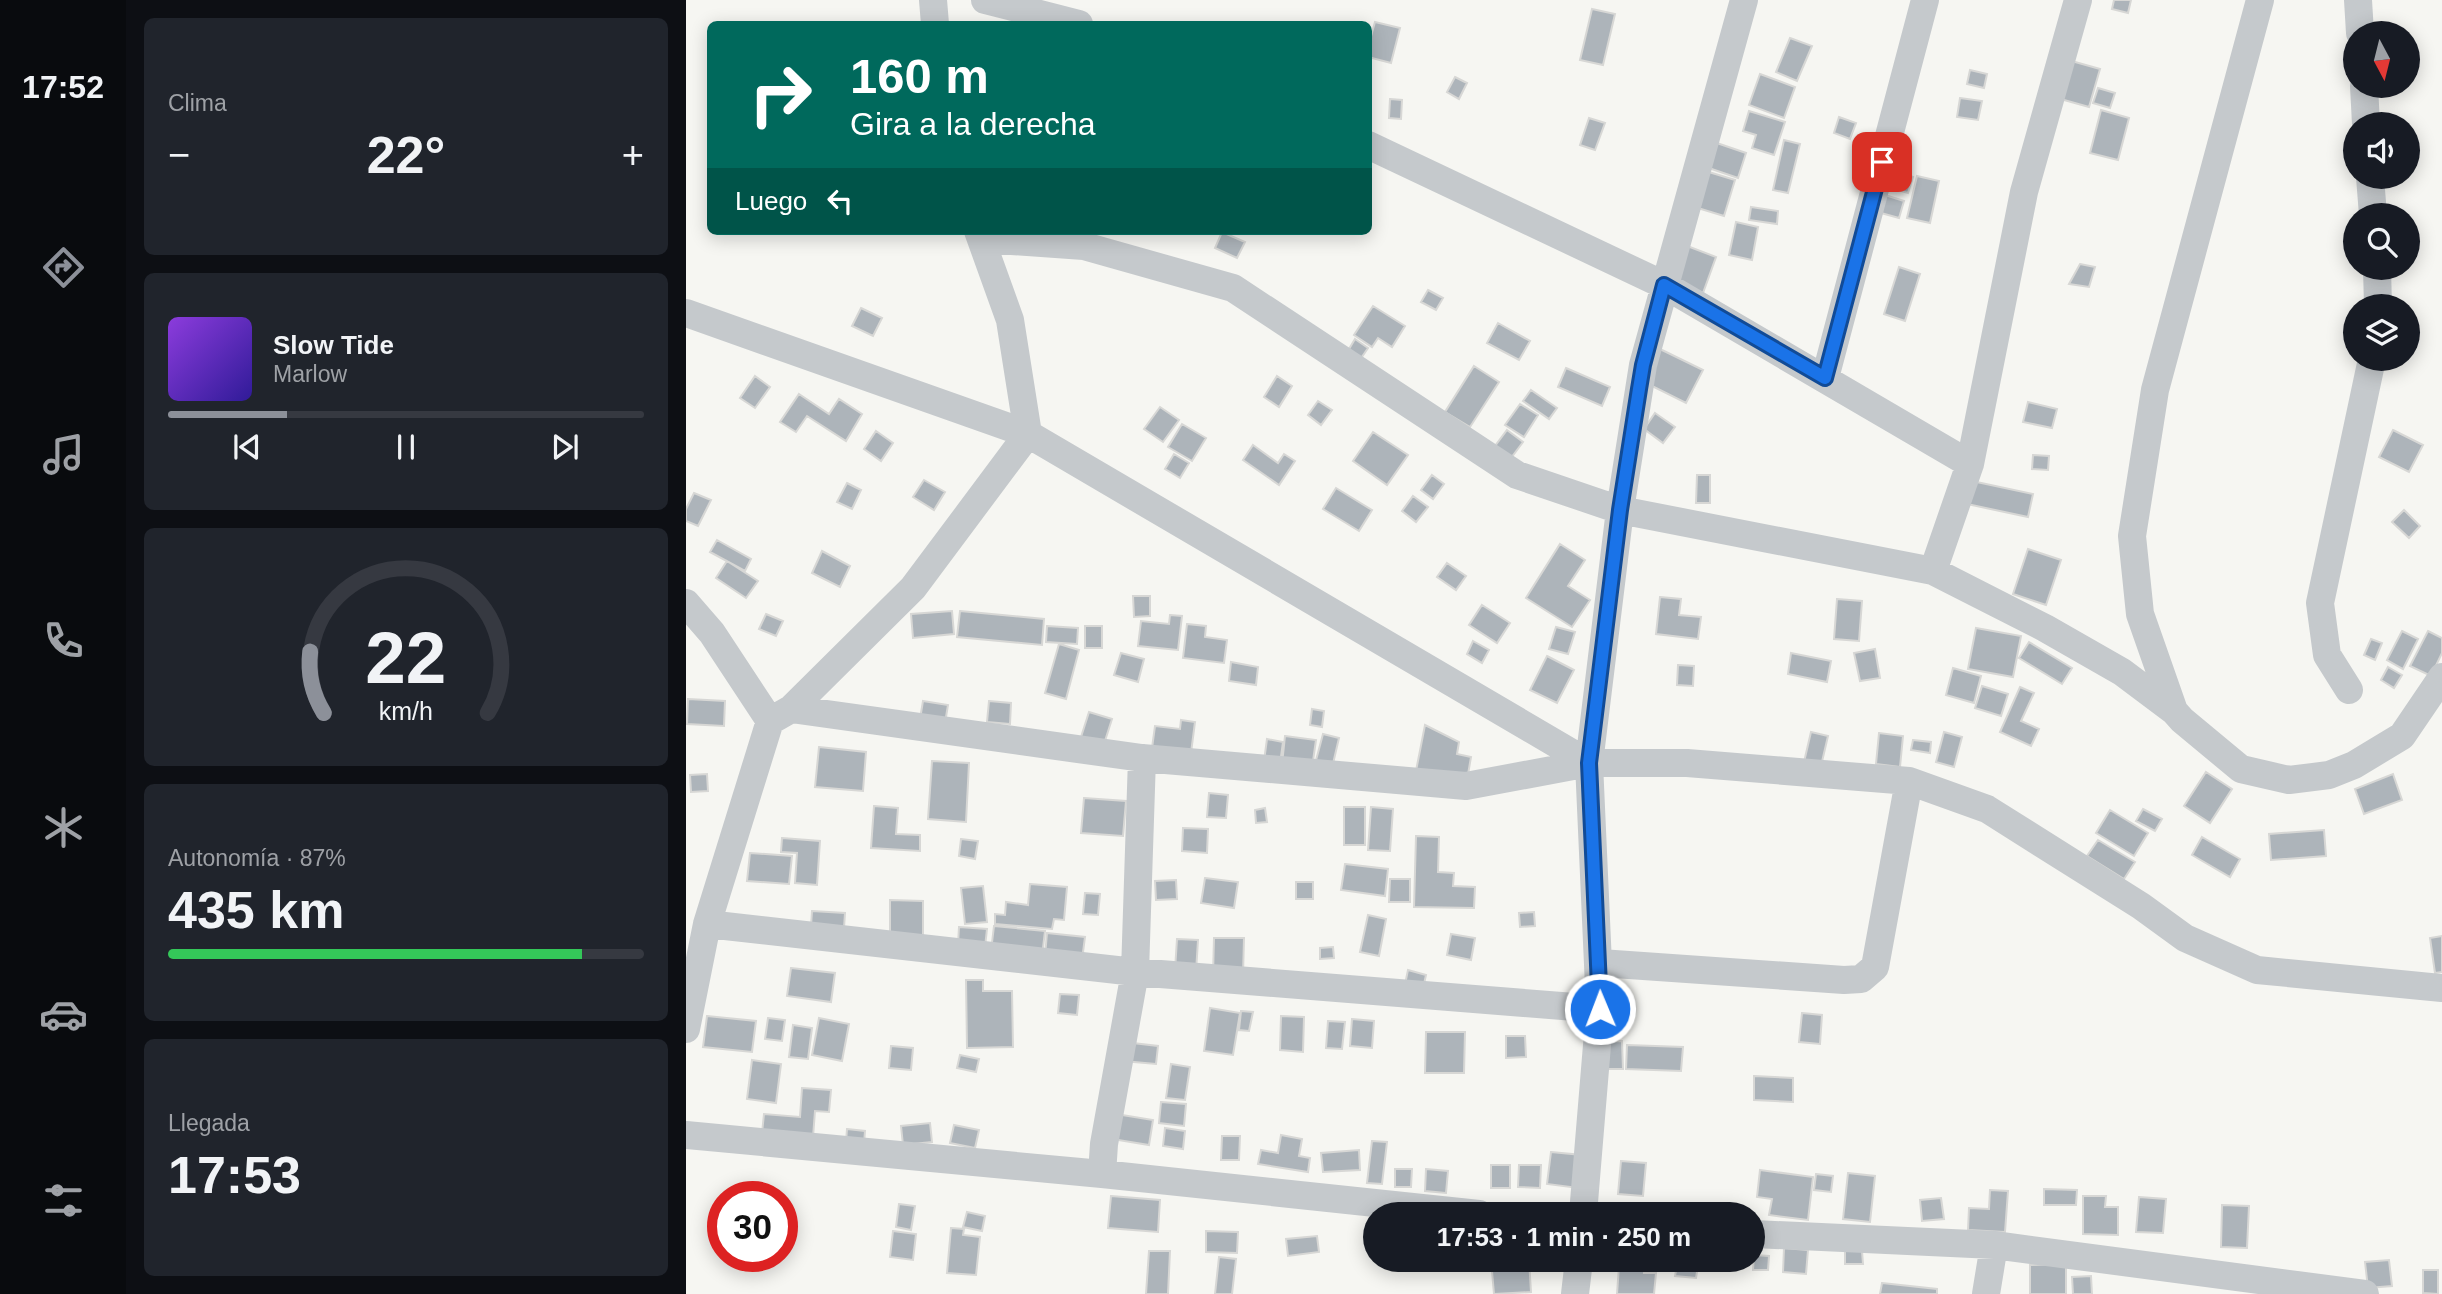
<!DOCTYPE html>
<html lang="es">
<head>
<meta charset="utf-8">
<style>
	:root { --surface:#171b24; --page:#20242c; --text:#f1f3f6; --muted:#9ea1a6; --line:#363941; --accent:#8c9099 }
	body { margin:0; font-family:Arial,sans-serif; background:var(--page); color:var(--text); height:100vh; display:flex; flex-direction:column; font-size:26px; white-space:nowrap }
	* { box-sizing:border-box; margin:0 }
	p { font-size:23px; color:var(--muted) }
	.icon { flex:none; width:38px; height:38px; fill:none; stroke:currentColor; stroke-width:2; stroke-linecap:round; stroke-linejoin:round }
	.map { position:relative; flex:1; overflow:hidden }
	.details { display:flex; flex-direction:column; gap:18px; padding:18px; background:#0d0f14; width:560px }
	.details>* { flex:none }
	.banner { position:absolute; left:21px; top:21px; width:665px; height:214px; border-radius:10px; box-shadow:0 4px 18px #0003; background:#00695c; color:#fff; overflow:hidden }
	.needle { width:46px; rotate:173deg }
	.fabs { position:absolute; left:1657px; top:21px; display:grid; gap:14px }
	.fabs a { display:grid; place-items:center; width:77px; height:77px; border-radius:50%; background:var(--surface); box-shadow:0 4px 18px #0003; font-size:35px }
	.speed { position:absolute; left:21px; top:1181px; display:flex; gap:14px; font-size:35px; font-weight:700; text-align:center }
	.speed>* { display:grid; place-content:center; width:91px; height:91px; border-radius:50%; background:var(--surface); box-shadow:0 4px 18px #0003; line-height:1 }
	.speed .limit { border:10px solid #d22; background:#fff; color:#111 }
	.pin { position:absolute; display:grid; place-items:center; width:60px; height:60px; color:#fff; margin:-30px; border-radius:14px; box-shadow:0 4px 10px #0006 }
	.me { position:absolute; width:77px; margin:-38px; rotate:359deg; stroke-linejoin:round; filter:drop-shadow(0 0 5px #0008) }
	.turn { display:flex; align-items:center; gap:24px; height:147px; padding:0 28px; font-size:32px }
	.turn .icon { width:91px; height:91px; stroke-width:2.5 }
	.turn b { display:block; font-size:49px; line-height:60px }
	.then { display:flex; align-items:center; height:66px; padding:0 28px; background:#0003; gap:14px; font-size:26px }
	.big { font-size:52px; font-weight:800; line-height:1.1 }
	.details .card { flex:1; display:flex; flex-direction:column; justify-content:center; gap:10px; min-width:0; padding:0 24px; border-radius:10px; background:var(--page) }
	.details .dial { align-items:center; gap:0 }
	.dial svg { height:182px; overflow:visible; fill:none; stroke:var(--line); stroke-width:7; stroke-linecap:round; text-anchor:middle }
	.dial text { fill:var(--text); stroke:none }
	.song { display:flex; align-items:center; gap:21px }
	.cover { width:84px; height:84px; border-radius:10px; background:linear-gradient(135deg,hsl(270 70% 55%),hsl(250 70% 35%)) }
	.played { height:7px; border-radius:4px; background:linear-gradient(90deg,var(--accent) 25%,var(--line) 25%) }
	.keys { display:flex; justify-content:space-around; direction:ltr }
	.heat { display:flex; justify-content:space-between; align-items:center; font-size:38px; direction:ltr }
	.charge { height:10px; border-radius:5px; background:linear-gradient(90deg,#34c759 87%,var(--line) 0) }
	.trip { position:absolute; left:677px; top:1202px; width:402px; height:70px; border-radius:35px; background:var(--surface); box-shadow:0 4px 18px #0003; font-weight:800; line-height:70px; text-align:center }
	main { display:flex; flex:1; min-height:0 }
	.menu { display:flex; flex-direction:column; width:126px; justify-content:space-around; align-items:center; background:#090b0e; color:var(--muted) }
	.menu .icon { width:49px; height:49px }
	.menu .active { color:var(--accent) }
	.menu b { font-size:32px; color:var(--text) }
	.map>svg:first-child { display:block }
</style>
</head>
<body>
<main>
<nav class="menu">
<b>17:52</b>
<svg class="icon active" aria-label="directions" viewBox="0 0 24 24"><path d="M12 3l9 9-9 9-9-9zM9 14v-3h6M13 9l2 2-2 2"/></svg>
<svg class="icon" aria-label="music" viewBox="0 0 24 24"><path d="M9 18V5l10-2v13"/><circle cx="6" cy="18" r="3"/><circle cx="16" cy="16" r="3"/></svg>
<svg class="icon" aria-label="phone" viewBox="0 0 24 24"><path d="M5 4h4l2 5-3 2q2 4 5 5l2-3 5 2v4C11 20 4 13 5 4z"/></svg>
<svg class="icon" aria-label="climate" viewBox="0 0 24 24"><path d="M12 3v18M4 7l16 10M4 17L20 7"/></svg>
<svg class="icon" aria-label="car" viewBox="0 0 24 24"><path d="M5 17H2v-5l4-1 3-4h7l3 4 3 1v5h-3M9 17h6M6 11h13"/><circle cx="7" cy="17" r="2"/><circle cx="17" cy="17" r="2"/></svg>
<svg class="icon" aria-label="filters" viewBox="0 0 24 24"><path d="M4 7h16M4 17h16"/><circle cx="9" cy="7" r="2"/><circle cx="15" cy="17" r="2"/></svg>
</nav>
<section class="details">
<div class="card"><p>Clima</p>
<div class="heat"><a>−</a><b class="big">22°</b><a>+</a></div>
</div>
<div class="card">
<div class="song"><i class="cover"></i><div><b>Slow Tide</b><p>Marlow</p></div></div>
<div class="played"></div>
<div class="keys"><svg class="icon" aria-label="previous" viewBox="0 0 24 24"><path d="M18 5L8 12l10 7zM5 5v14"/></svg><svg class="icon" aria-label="pause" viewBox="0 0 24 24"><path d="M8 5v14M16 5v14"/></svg><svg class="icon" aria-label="next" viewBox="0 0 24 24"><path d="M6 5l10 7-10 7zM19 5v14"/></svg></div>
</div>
<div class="card dial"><svg viewBox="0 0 100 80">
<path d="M14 69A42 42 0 1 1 86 69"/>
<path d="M14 69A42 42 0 0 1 8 42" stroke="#8c9099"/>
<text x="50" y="56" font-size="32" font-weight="700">22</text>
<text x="50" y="72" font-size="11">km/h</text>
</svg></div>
<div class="card"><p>Autonomía · 87%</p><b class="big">435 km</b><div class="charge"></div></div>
<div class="card"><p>Llegada</p><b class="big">17:53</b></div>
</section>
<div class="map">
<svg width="1756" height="1294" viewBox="0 0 1756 1294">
	<rect width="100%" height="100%" fill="#f6f6f2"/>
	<path fill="#adb4ba" stroke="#d7d7d5" stroke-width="2" d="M1428,0H1445L1442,13L1426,9Z
		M906,9L929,14L917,65L894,60Z
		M689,22L714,28L705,63L682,57V47Z
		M1104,38L1126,46L1111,81L1090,72Z
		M1382,60L1414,69L1403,107L1371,98Z
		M1284,70L1301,74L1298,88L1281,84Z
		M1074,74L1109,87L1098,118L1063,105Z
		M769,77L781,83L773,99L761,92Z
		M1412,88L1429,93L1424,108L1407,103Z
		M1274,98L1296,101L1292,120L1271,117Z
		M704,99L716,100L715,119L703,118Z
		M1415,110L1443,118L1432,160L1404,153Z
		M1063,111L1099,122L1088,155L1066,148L1070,135L1057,131Z
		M1153,117L1170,123L1164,139L1148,133Z
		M903,118L919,123L909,150L894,145Z
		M1022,140L1060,153L1052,178L1014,165Z
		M1098,140L1114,144L1102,193L1087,190Z
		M1013,169L1049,180L1038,216L1002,205Z
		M1204,170L1227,177L1222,193L1199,186Z
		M1231,176L1253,181L1244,223L1221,218Z
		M1199,195L1218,201L1213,218L1195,213Z
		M1065,207L1092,211L1091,224L1063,220Z
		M1050,222L1072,227L1066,260L1043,255Z
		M536,232L559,242L551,258L529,248Z
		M996,244L1030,257L1017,293L982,280Z
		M1394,264L1409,267L1403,287L1383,284Z
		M1213,267L1234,274L1219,321L1198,314Z
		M742,290L757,298L750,310L735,302Z
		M687,306L719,326L706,347L692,338L686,347L668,335Z
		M175,308L196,318L187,336L166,326Z
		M812,323L844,341L833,360L801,343Z
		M669,339L682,348L669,367L657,359Z
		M974,349L1017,370L1000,403L958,382Z
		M788,366L813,382L784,427L759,412Z
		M880,368L924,387L916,406L872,387Z
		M69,376L84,387L69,408L54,398Z
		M591,376L606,386L593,407L578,397Z
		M845,390L871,408L863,419L837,401Z
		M113,394L143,414L153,399L176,414L160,441L121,416L110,432L94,422Z
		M632,401L646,410L635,425L622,415Z
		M1342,402L1371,409L1366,428L1337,422Z
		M834,404L852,415L838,437L819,425Z
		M474,407L493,420L477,442L458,429Z
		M969,413L989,427L977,443L958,429Z
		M496,424L520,438L506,461L482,447Z
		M821,430L837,442L819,466L803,454Z
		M1707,430L1737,445L1723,472L1693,457Z
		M190,431L207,443L195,461L178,449Z
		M687,432L722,455L701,485L667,461Z
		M567,445L592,463L598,454L609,461L593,485L557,460Z
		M488,454L503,463L494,478L479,469Z
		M1347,455L1363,456L1362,470L1346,469Z
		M746,475L758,484L747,499L735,490Z
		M1011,475H1024V503H1010Z
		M238,480L259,492L248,510L227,497Z
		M1286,481L1347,494L1342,517L1281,504Z
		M161,483L175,490L166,509L151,502Z
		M650,488L686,510L673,531L637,509Z
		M8,493L25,500L12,526L0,521V509Z
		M727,496L742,507L730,522L716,511Z
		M1718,510L1734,526L1723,538L1706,522Z
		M31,540L65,559L59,571L24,552Z
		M874,544L899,560L882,586L904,600L886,627L840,598Z
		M1342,549L1375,560L1360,605L1327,594Z
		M136,551L164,566L154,587L126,573Z
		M41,561L72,581L60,598L30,578Z
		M761,563L780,576L770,590L751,577Z
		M447,596H464V616L448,617Z
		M974,597L995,599L993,615L1015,617L1012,639L970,634Z
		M1151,599L1176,601L1173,641L1148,639Z
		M796,605L824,623L811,643L783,625Z
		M266,611L268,634L227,638L225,614Z
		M274,611L358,619L356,645L271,637Z
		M80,614L97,621L90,636L73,629Z
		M484,615L496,616L492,650L452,646L455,621L483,624Z
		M501,624L520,626L519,637L541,640L538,663L497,658Z
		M361,626L392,628L391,644L360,642Z
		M399,626H416V648H399Z
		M870,627L889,632L882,654L863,649Z
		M1290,628L1335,636L1327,677L1282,669Z
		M1716,631L1732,639L1717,669L1701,660Z
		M1742,631L1756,638V653L1745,676L1724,666Z
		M1685,639L1696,643L1689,660L1678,655Z
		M787,641L803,650L796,663L781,654Z
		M1343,642L1386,668L1376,684L1333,658Z
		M373,644L393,650L380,699L359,693Z
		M1189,649L1194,678L1174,681L1168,653Z
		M435,653L458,659L452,682L428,675Z
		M1105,653L1145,661L1141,682L1102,674Z
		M861,656L888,670L871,703L844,690Z
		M545,662L572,667L570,685L543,681Z
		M992,665L1008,666L1007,686L991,685Z
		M1702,667L1716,675L1708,688L1695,680Z
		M1267,668L1295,676L1288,703L1260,695Z
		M1296,686L1322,694L1315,716L1289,708Z
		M1334,687L1348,693L1335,721L1353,729L1345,746L1314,732Z
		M2,699L39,701L38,726L1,724Z
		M237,701L262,705L259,723L234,719Z
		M303,701L325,703L324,724L301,722Z
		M626,709L638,711L636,727L624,725Z
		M403,712L426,719L418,744L395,737Z
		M495,720L509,722L505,753L466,748L469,726L494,729Z
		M739,725L773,742L771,754L785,757L780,786L729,776Z
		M1125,732L1142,736L1135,766L1118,762Z
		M1258,732L1276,737L1268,767L1250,762Z
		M1193,733L1217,736L1214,767L1190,764Z
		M637,734L653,738L646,768L629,764Z
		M599,736L630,740L626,768L596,764Z
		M581,739L597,742L594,764L578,761Z
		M1227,740L1245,742L1244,753L1225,750Z
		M133,747L180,752L177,791L129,787Z
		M246,761L283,763L280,822L242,819Z
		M1520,772L1546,789L1524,823L1498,806Z
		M21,774L22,791L5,792L4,775Z
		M1707,774L1716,800L1678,814L1669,789Z
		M523,793L542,795L540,818L521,817Z
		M398,798L440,801L437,836L395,833Z
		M188,806L212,808L210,834L234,835V851L185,848Z
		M658,807H679V845H658Z
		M685,807L707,809L704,851L682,850Z
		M579,808L581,822L570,823L569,810Z
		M1457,809L1476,819L1469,831L1450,821Z
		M1424,810L1462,833L1448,856L1410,833Z
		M497,828L522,829L521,853L496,851Z
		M1638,830L1640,856L1585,860L1583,834Z
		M730,836L753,837L752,872L768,873L767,886L789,887L788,908L728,907Z
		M1516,837L1554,859L1544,877L1506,855Z
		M96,838L134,841L131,885L109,883L111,853L95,852Z
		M275,839L292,841L289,859L273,856Z
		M1412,840L1449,862L1438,879L1401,856Z
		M64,853L106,856L103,884L61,881Z
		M659,864L702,869L699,896L655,890Z
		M519,878L552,882L548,908L515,903Z
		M704,879H724V902H703Z
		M490,880L491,899L470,900L469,881Z
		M610,882H627V899H610Z
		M344,884L381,887L378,920L368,919L366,929L309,924V914L319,915L320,902L342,905Z
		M297,886L301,922L279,924L275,888Z
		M399,893L414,894L412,915L397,914Z
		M204,900L237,901V939H204Z
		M126,911L159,913L158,928L125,926Z
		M848,912L849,926L834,927L833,913Z
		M682,915L700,919L693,956L674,952Z
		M308,926L359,931L356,956L305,951Z
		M273,927L301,929L299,947L272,944Z
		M361,933L399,937L396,960L359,956Z
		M765,934L789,938L785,960L761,955Z
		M1756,936V972L1749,973L1744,938Z
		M528,938H558L557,975H527Z
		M491,939L512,940L510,972L489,970Z
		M647,947L648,958L634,959V948Z
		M105,968L149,973L145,1002L101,996Z
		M722,970L740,975L736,993L718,989Z
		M280,980H297V991H326L327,1047L281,1048Z
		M374,994L393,995L391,1015L372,1013Z
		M524,1008L554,1013L547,1055L518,1051Z
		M555,1011L567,1012L563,1031L553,1030Z
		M1116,1013L1136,1015L1134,1044L1113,1042Z
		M21,1016L70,1021L66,1052L17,1047Z
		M595,1016L618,1017L617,1052L594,1050Z
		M82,1018L99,1020L96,1041L79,1039Z
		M133,1018L163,1024L156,1061L126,1055Z
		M666,1019L688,1021L686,1048L664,1046Z
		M642,1021L659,1022L656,1049L640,1048Z
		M107,1025L126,1028L122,1059L103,1057Z
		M740,1032H779L778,1073H739Z
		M820,1036H839L840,1057L820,1058Z
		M936,1041L937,1069H913V1042Z
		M438,1042L472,1046L470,1064L437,1061Z
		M941,1045L997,1047L995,1071L940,1069Z
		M205,1046L227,1048L225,1070L203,1068Z
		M274,1055L293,1059L290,1072L271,1068Z
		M66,1060L95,1064L90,1103L61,1099Z
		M485,1064L504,1067L499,1100L480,1098Z
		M1068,1076L1107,1078V1102L1068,1100Z
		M116,1088L145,1090L143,1112L129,1111L127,1137L76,1133L78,1114L114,1117Z
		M475,1102L500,1104L498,1126L473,1123Z
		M430,1114L467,1120L463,1145L426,1139Z
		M244,1123L246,1142L217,1145L215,1126Z
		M268,1125L293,1130L289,1148L264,1143Z
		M479,1128L499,1131L497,1149L477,1146Z
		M161,1129L179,1131L178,1144L160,1142Z
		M595,1135L616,1139L613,1156L624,1158L622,1172L572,1164L575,1150L592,1153Z
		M536,1136H554L553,1160H535Z
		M686,1141L701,1142L696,1184L681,1183Z
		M673,1150L674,1170L637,1172L635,1153Z
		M865,1152L896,1155L892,1188L861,1184Z
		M935,1161L960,1163L957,1196L932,1194Z
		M805,1165H824V1188H805Z
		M833,1165H855L854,1188L832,1187Z
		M709,1169H726L725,1187H709Z
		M740,1169L762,1171L760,1193L739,1191Z
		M1074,1170L1127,1177L1122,1220L1083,1215L1086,1199L1071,1197Z
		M1162,1173L1189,1176L1184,1222L1157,1219Z
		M1130,1174L1147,1176L1145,1192L1128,1190Z
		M1358,1189L1391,1190L1390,1205H1358Z
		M1304,1190L1322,1191L1319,1232L1282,1230L1283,1208L1303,1209Z
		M425,1196L474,1200L472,1232L422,1228Z
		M1397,1196H1420L1419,1207H1432V1235L1397,1234Z
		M1453,1197L1480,1199L1477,1233L1450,1232Z
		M1255,1198L1258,1219L1236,1221L1234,1200Z
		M213,1204L229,1206L225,1230L210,1227Z
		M1536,1205L1563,1206L1561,1248L1535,1247Z
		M1013,1207H1032V1214H1013Z
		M281,1212L299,1216L296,1231L277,1227Z
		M265,1228L278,1229L277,1235L294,1237L290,1275L261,1273Z
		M207,1231L230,1234L227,1260L204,1257Z
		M520,1231L552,1232L551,1253L520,1252Z
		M631,1236L633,1252L602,1256L600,1239Z
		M1098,1248L1122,1250L1120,1274L1097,1272Z
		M463,1251H484L482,1294H460Z
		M1159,1251H1176L1177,1264H1159Z
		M1068,1255L1083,1256L1082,1270H1067Z
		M533,1257L550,1259L546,1294H529Z
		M805,1260H843L845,1292L808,1294Z
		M992,1260H1013L1010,1278L989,1276Z
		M1703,1260L1706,1286L1682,1288L1679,1262Z
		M1380,1264V1294H1344V1265Z
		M933,1266L959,1267L958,1273H970L968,1294H931Z
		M1737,1270H1752V1294L1737,1293Z
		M1405,1276L1406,1294H1387L1386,1277Z
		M1196,1283L1251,1289V1294H1194Z"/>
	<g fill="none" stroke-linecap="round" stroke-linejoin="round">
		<path stroke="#c5c9cc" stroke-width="28" d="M247,0L249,24
			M299,0L393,24
			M1672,0L1674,33
			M1678,86L1680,124
			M682,145L978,285L1284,464
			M1684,177L1687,215
			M296,239L398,246L547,288L831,475L934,510L1247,571L1359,628L1436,672L1488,711L1496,720L1555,769L1603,780L1643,775L1668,765L1716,736L1756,677
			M1691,268L1692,306
			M0,313L342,434L903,763
			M1139,378L1239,0
			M1247,571L1284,464L1338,192L1392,0
			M0,603L26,633L84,721
			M1663,690L1641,655L1634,603L1686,359
			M105,709L227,588L342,434L324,320L292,231
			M1488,711L1454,614L1446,536L1469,390L1574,0
			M21,924L449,972L914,1009
			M914,963L1158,980L1175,979L1189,967L1223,781
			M0,1029L21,924L84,721L105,709L456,758L780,786L903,763H1001L1223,781L1301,809L1455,906L1499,938L1571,970L1756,988
			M0,1135L416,1174L793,1214
			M416,1174L418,1144L449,972L456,758
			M897,1214L914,1009L903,763L934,510L957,365L1058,0
			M1068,1234L1308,1245L1679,1294
			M889,1294L893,1260
			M1300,1294L1308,1245"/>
	</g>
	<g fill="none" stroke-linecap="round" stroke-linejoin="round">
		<defs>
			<path id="route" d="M914,1009L903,763L934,510L953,389L957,365L978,285L1139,378L1196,162"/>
		</defs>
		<use href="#route" stroke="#114b97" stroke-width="18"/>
		<use href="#route" stroke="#1a73e8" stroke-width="12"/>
	</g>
</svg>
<div class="fabs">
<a><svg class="needle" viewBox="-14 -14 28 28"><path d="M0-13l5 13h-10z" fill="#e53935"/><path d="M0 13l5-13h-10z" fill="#9ea1a6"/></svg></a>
<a><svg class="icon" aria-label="sound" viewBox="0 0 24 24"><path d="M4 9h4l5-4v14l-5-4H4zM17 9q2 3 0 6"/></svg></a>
<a><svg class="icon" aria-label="search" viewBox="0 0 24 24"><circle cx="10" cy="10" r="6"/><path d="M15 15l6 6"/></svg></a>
<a><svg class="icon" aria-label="layers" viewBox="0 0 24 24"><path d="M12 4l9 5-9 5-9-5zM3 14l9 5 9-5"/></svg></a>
</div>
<div class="speed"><div class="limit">30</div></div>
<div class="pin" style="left:1196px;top:162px;background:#d93025"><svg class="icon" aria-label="arrive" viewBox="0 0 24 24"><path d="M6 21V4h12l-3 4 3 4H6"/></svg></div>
<svg class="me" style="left:914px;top:1009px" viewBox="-20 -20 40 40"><circle r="17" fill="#1a73e8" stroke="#fff" stroke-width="3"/><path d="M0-11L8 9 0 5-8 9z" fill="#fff"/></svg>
<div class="trip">17:53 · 1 min · 250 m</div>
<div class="banner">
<div class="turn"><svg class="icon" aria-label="right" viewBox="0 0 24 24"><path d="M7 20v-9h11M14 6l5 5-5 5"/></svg><div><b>160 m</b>Gira a la derecha</div></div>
<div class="then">Luego<svg class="icon" aria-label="left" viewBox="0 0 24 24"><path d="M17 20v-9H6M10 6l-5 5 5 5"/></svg></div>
</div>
</div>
</main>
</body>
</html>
